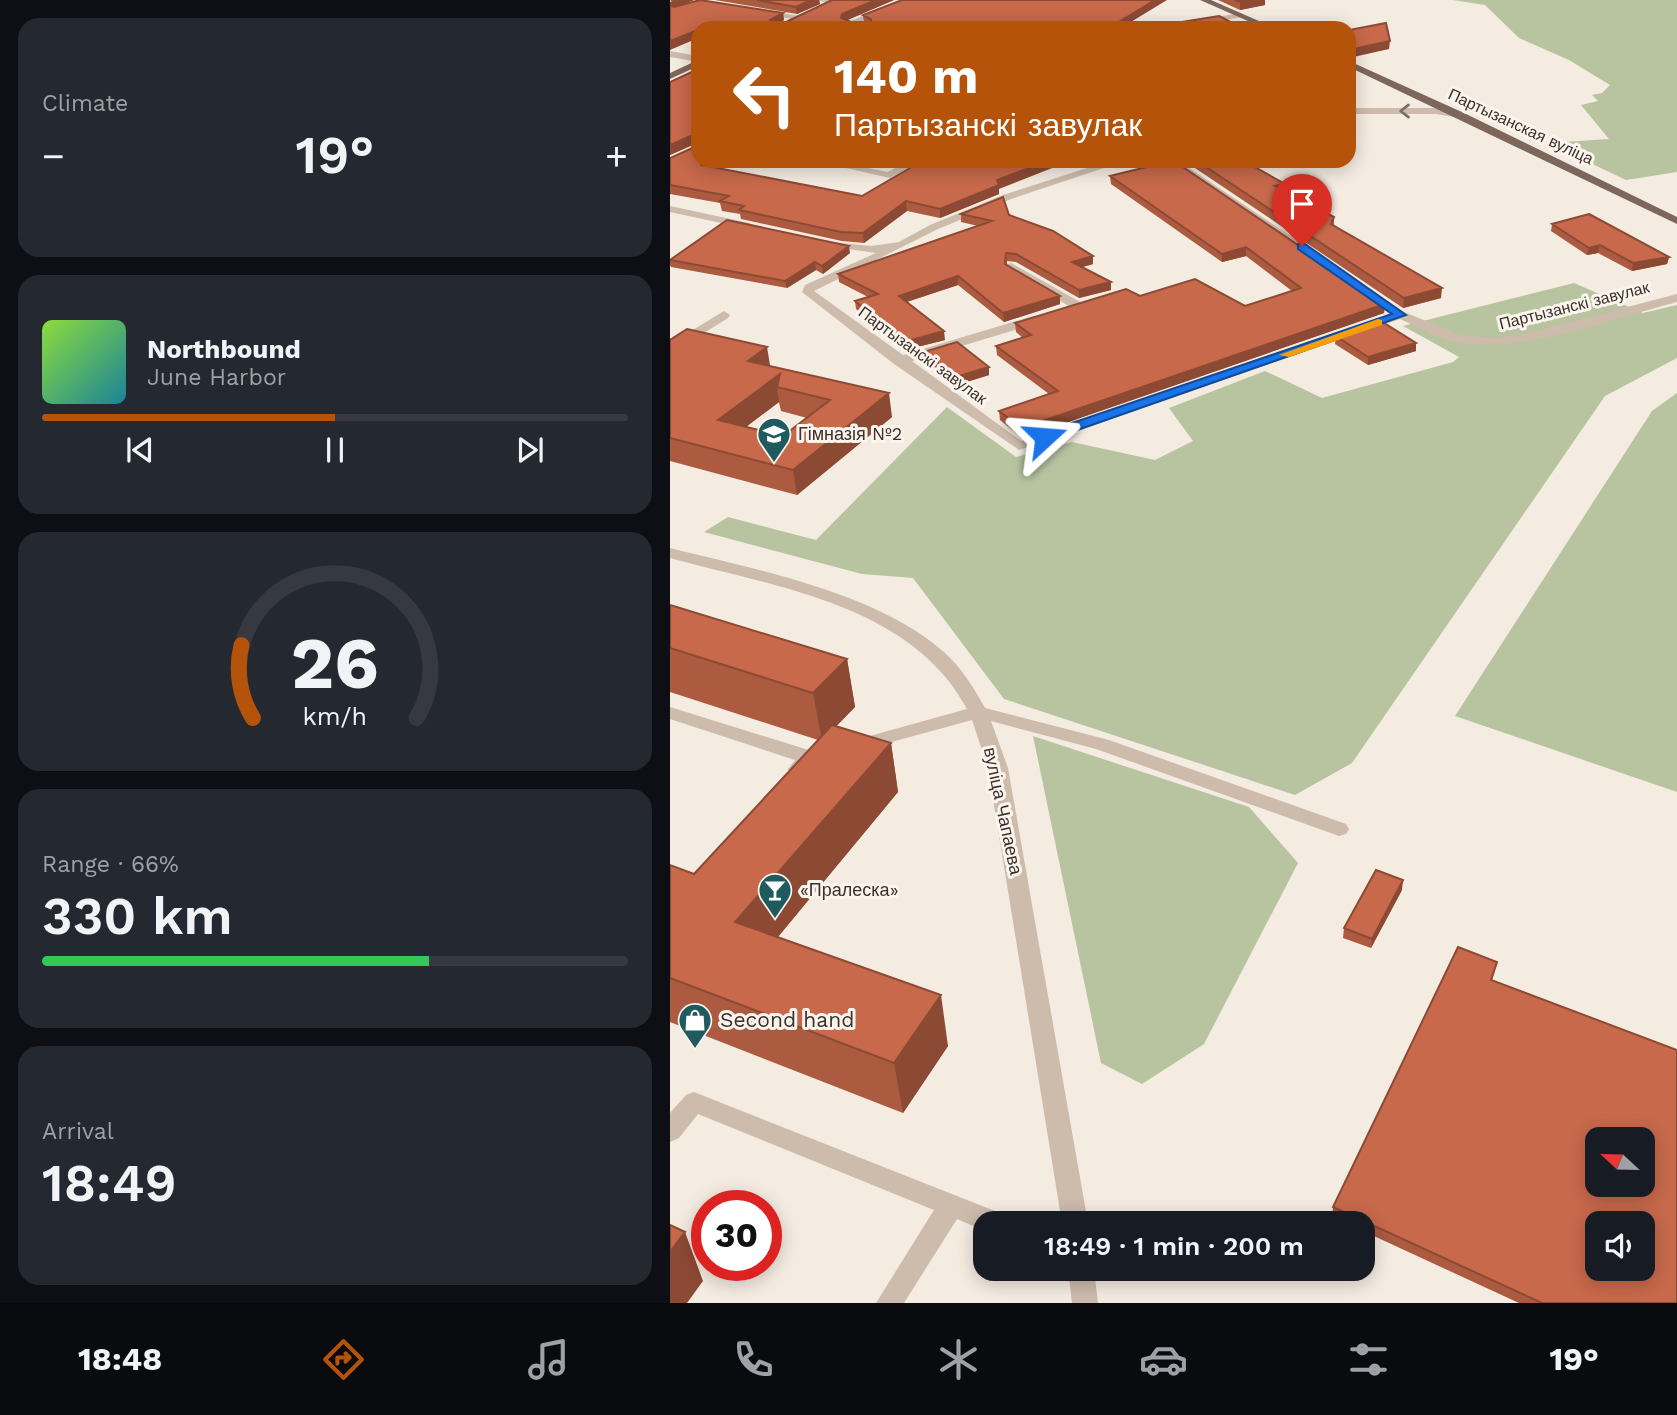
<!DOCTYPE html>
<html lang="en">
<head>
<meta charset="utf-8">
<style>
	:root { --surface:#171b24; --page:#242831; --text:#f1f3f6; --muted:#9ea1a6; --line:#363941; --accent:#b45309 }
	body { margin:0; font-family:"Work Sans",sans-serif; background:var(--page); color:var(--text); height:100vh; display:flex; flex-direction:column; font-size:26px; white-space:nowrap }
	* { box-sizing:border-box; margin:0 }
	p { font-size:23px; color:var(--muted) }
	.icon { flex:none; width:38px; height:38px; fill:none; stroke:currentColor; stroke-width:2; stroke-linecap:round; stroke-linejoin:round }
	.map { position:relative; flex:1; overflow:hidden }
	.sheet { display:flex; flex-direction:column; gap:18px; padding:18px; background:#0d0f14; width:670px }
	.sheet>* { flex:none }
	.guide { position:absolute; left:21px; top:21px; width:665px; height:147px; border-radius:21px; box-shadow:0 4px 18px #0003; background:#b45309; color:#fff; overflow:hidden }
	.needle { width:46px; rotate:292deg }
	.controls { position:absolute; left:915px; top:1127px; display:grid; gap:14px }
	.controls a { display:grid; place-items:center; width:70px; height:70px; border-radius:14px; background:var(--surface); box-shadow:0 4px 18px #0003; font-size:35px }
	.speed { position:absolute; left:21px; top:1190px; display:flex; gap:14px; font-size:35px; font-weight:700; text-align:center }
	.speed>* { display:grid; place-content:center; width:91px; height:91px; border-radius:50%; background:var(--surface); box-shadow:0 4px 18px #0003; line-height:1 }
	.speed .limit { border:10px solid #d22; background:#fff; color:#111 }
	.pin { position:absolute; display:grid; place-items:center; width:60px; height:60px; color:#fff; margin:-72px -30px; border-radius:50% 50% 50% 0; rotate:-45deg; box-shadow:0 0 7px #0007 }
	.pin .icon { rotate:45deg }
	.me { position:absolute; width:77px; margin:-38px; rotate:71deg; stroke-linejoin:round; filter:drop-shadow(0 0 5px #0008) }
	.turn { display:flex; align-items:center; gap:24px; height:147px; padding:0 28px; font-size:32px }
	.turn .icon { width:91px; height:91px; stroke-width:2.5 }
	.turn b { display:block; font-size:49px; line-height:60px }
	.big { font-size:52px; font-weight:600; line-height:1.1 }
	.sheet .card { flex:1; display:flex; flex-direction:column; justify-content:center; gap:10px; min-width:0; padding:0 24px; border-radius:21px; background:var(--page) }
	.sheet .dial { align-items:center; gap:0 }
	.dial svg { height:182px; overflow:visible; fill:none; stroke:var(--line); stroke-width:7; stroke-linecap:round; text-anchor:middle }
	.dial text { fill:var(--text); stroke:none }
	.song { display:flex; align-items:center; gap:21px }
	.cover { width:84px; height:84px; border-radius:10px; background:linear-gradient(135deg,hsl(90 70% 55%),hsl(190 70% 35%)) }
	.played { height:7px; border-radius:4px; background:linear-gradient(90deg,var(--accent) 50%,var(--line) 50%) }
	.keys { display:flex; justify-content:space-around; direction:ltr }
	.heat { display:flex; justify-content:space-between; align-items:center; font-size:38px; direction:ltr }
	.charge { height:10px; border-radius:5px; background:linear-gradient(90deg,#34c759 66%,var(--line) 0) }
	.trip { position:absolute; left:303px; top:1211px; width:402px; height:70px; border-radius:21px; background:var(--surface); box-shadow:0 4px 18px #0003; font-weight:600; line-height:70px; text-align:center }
	.tabs { display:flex; height:112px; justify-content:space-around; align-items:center; background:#090b0e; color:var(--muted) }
	.tabs .icon { width:49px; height:49px }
	.tabs .on { color:var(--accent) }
	.tabs b { font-size:32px; color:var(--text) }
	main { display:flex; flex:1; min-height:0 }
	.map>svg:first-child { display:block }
</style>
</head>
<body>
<main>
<section class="sheet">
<div class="card"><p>Climate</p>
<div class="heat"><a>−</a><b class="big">19°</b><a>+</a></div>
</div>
<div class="card">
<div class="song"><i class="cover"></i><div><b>Northbound</b><p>June Harbor</p></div></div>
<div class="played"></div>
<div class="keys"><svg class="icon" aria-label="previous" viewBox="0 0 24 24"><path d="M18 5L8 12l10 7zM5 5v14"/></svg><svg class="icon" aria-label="pause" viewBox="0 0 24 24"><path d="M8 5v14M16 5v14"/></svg><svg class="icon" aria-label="next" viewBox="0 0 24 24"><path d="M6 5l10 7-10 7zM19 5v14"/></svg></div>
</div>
<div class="card dial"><svg viewBox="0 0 100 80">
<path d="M14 69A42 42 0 1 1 86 69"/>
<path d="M14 69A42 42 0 0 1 9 37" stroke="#b45309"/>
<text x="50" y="56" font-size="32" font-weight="700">26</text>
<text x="50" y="72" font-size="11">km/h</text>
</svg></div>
<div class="card"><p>Range · 66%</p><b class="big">330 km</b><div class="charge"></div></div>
<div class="card"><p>Arrival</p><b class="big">18:49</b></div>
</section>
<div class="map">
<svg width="1007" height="1303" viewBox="0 0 1007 1303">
	<rect width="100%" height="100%" fill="#f4ebe1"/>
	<path fill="#b8c4a0" d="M783,0H1007V172L956,180L878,143L939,139L911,105L928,101L922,95L932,93L940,85L899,60L849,38L815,5Z
		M904,283L973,313L1007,305V358L935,396L682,763L625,795L334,699L243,578L192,574L34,532L58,517L146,540L277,407L346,457L402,442L485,460L523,441L499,408L595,371L652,398L783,362L789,357L733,326Z
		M1007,393V792L785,716L982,411Z
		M363,736L579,807L628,863L534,1044L472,1084L431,1063Z"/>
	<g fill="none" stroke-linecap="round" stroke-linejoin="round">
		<path fill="#cdbbac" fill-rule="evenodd" d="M145,0H167L169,2L165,4Z
			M230,0L244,1L187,23L200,28H185L174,24Z
			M92,10L130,16L134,18L130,20L89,14Z
			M570,13L573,17L506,28H487Z
			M0,51L28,56V62L0,57Z
			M679,108H766L796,115L791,118L766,114H679Z
			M237,161H250L220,178L163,165L168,162L218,172Z
			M439,161H455L341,199L268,229L144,291L233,355L363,316H371V322L242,361L351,441L720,314L497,161H509L734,312L788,334L822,338L850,335L1007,294V302C945,318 847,355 785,342C766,337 747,327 730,319L349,450L224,364L132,292L135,285L206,253L157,246L151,243L153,241L201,246L229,242L260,225L333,195Z
			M0,206L79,223L85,226L79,229L0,212Z
			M341,263L412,303L414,306L404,309L337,270V264Z
			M54,311L60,315L58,318L0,354V344Z
			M0,548C87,570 206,592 274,652C291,667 304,688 315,708L439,740L676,824L679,829L676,834L669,836L426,749L321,721L338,768L418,1223H392L318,768L302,720L185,752L176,746L178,742L297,709C241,604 104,587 0,558Z
			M0,707L145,752L148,757L135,774H121L118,769L125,760L0,719Z
			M24,1092L335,1215L339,1223H315V1231L287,1219L234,1303H206L264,1210L28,1114L9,1138L0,1142V1113L16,1095Z
			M398,1269H424L428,1303H402Z"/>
		<path fill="#7d675c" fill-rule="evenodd" d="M530,0H541L605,28H594Z
			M28,60V66L0,79V73Z
			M679,61L794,113L1007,217V224L679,67Z"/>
	</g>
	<path fill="#ac5a40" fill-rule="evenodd" d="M0,0H24L12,5L113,13L114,20L109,23H114L162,0H224L177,20L184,23H194L193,15L451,28H28Z
		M45,0H149L150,4L127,14Z
		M548,0H595V5L570,10Z
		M28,69V161L45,168L192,196L329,189V194L270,218L237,211L194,243L172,241L71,219L70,214L52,211L50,203L0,194V158L27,146L28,143H27L0,155V82Z
		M519,161H574L615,184V191L664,217V225L771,298L733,308L519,164Z
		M440,176L715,304L714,313L352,438L330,420L329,411L379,394L327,355L326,346L353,338L346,332L345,323L470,296L575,306L622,291L576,256L552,262L441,184Z
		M291,214L339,215L423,256V264L412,267L441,282V290L409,298L346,262L337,261V265L390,304L334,322L288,285L237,302L275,340L235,350L186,309L185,301L198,297L169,282L168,274L308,226L291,222Z
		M882,224L999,257L997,264L962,271L928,253L917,255L881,231Z
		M180,253L153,274L146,270L117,288L1,267L0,265V259Z
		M666,336L746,343V351L698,365L665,344Z
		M0,340L100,366L222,417L127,495L0,461ZM109,402L111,411L137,418L113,436L76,427Z
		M254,352L319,375L287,385L255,360Z
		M0,605L177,659L185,707L166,726L221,743L228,792L108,937L278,1046L233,1113L0,1022V865L24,874L148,740L0,692Z
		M732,890L701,948L673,938L674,928Z
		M825,971L822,980L1007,1303H849L693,1231V1223H675L662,1217L663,1207Z"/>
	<path fill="#8c4a34" d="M5,0H24L0,10V2Z
		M141,0H149L150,4L127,14L126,7Z
		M206,0H224L173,22L171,18L172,14Z
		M485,0H497L451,28H439Z
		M583,0H595V5L570,10V2Z
		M113,13L114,20L101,27L100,20Z
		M47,22L48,28H32Z
		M28,30V38L0,50V41Z
		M720,41L719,49L679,58V50Z
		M25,134L27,143L0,155V145Z
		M39,161H57L33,174L32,165Z
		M377,161H400L329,189V194L270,218V209L327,180Z
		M615,184V193L605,186Z
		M236,201L237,211L194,243L193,233Z
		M930,245L928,253L917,255L919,248Z
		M179,246L180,253L153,274L152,266Z
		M576,247V256L552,262V254Z
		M423,256V264L402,270V262Z
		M999,257L997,264L962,271L963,263Z
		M145,262L146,270L117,288L115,281Z
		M288,276V285L230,304L229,296Z
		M441,282V290L409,298V290Z
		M772,288L771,298L733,308L734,298Z
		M390,296V304L334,322L333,313Z
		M715,304L714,313L352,438V428Z
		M274,331L275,340L235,350L234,342Z
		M746,343V351L698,365V357Z
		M97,347L101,371L78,361Z
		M319,367V375L287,385L286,377Z
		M110,374L107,387L109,402L53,444L48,420Z
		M219,393L222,417L127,495L123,470Z
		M177,659L185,707L152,741L143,693Z
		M221,743L228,792L78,973L65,922Z
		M733,880L732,890L701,948L702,939Z
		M271,995L278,1046L233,1113L224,1063Z
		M15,1232L33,1281L17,1303H0V1252Z"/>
	<path fill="#c8694b" stroke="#8c4a34" stroke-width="2" fill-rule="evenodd" d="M30,0L113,13L100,20L103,23H114L162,0H206L172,14L171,18L184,23L201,22V19L193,15L232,0H485L439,28H50L47,22L32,28H28V30L0,41V5L4,7Z
		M87,0H141L126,7Z
		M565,0H583L570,2Z
		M549,16L572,28H504L512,22Z
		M716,23L720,41L679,50V30Z
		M28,69V136L25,134L0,145V82Z
		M28,142V161H39L32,165L192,196L252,161H377L327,180L329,185L270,209L236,201L193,233L171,232L69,210L74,206L50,201L59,196L0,185V158L27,146Z
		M501,161H504L715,304L352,428L329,411L388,391L326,346L361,335L345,323L456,289L470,296L525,279L575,306L631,288L576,247L552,254L440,176Z
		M527,161H574L615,184L605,186L664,217L661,224L772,288L734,298Z
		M333,197L339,215L383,231L423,256L402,262L441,282L409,290L346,254L336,253L335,264L390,296L333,313L288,276L229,296L274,331L234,342L185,301L208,294L168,274L322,221L291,214Z
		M919,214L999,257L963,263L930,245L919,248L882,224Z
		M57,220L179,246L152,266L145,262L115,281L0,260Z
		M711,321L746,343L698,357L666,336Z
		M17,329L97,347L78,361L219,393L123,470L0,438V340ZM110,374L107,387L160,400L113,436L48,420Z
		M287,342L319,367L286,377L254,352Z
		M0,605L177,659L143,693L0,648Z
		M162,725L221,743L65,922L271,995L224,1063L0,978V865L24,874Z
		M706,870L733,880L702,939L674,928Z
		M788,947L827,962L821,980L1007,1050V1303H872L663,1207ZM928,1139H973V1185H928ZM928,1223H973V1269H928Z
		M0,1225L15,1232L0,1252Z"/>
	<defs><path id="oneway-chevron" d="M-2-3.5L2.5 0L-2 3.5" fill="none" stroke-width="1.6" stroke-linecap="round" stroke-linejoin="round" transform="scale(1.75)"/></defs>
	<use stroke="#7d6f65" href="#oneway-chevron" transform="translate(735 111) rotate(180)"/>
	<path fill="#1a73e8" stroke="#114b97" stroke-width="2" d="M628,244H635L736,315L379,440H370V434L722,314L628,249Z"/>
	<path fill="#f59e0b" d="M708,319L712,320V325L619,357L609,355Z"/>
	<defs>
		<symbol id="school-pin" viewBox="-11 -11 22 30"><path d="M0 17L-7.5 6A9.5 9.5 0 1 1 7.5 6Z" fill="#1f5a5e" stroke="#fbf5ee"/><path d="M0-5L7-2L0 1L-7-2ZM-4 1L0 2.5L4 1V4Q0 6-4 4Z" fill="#fff"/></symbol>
		<symbol id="bar-pin" viewBox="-11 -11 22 30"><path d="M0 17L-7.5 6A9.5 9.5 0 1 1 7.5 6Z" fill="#1f5a5e" stroke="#fbf5ee"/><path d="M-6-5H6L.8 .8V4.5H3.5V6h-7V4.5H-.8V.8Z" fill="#fff"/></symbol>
		<symbol id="shop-pin" viewBox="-11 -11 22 30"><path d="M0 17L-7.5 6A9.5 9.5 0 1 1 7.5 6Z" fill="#1f5a5e" stroke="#fbf5ee"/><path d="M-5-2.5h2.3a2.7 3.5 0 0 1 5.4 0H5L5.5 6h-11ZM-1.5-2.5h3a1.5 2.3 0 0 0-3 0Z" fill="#fff"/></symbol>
	</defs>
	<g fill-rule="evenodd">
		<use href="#school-pin" x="85" y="415" width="38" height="52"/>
		<use href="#bar-pin" x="86" y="871" width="38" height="52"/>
		<use href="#shop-pin" x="6" y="1001" width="38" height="52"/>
	</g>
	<g text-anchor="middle" stroke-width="6" stroke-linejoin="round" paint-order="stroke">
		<g font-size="16" fill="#3b302b" stroke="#fbf5ee">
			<text transform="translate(851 126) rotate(25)" y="6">Партызанская вуліца</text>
			<text transform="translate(904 305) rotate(-14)" y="6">Партызанскі завулак</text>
			<text transform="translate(253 355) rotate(36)" y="6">Партызанскі завулак</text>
		</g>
		<g font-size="18" fill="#3b302b" stroke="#fbf5ee" text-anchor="start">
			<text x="128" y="440">Гімназія №2</text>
			<text x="130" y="896">«Пралеска»</text>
		</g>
		<g font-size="18" fill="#3b302b" stroke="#fbf5ee">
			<text transform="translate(333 811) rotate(78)" y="6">вуліца Чапаева</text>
		</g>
		<g font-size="21" fill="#3b302b" stroke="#fbf5ee" text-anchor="start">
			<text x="50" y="1027">Second hand</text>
		</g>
	</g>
</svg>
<div class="controls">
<a><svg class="needle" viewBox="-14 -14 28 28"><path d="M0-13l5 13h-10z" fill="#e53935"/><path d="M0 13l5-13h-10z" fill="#9ea1a6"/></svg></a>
<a><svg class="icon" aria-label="sound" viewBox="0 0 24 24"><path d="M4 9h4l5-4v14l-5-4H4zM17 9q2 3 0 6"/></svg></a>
</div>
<div class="speed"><div class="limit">30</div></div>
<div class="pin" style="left:632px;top:246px;background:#d93025"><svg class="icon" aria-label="arrive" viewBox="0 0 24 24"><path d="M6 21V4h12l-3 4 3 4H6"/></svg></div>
<svg class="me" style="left:375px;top:437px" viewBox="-20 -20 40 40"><path d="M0-17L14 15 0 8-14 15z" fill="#1a73e8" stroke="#fff" stroke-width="4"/></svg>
<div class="trip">18:49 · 1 min · 200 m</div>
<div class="guide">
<div class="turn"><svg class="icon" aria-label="left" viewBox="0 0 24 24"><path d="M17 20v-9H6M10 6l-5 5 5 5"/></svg><div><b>140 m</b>Партызанскі завулак</div></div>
</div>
</div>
</main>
<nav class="tabs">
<b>18:48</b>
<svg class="icon on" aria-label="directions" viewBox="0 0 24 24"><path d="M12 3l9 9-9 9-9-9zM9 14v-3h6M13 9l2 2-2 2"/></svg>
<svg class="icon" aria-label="music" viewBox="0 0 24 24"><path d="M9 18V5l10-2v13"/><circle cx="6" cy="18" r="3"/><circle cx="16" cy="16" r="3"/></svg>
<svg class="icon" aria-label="phone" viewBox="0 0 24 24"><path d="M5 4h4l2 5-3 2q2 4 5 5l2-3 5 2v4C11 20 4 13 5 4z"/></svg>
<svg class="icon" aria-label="climate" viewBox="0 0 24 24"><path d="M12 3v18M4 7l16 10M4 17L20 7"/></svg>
<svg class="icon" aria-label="car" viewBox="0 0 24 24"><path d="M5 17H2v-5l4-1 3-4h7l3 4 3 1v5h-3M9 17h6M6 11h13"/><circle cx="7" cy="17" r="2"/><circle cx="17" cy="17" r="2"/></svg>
<svg class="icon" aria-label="filters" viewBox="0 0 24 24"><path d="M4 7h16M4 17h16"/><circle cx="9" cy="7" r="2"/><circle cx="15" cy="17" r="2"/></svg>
<b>19°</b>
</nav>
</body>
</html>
